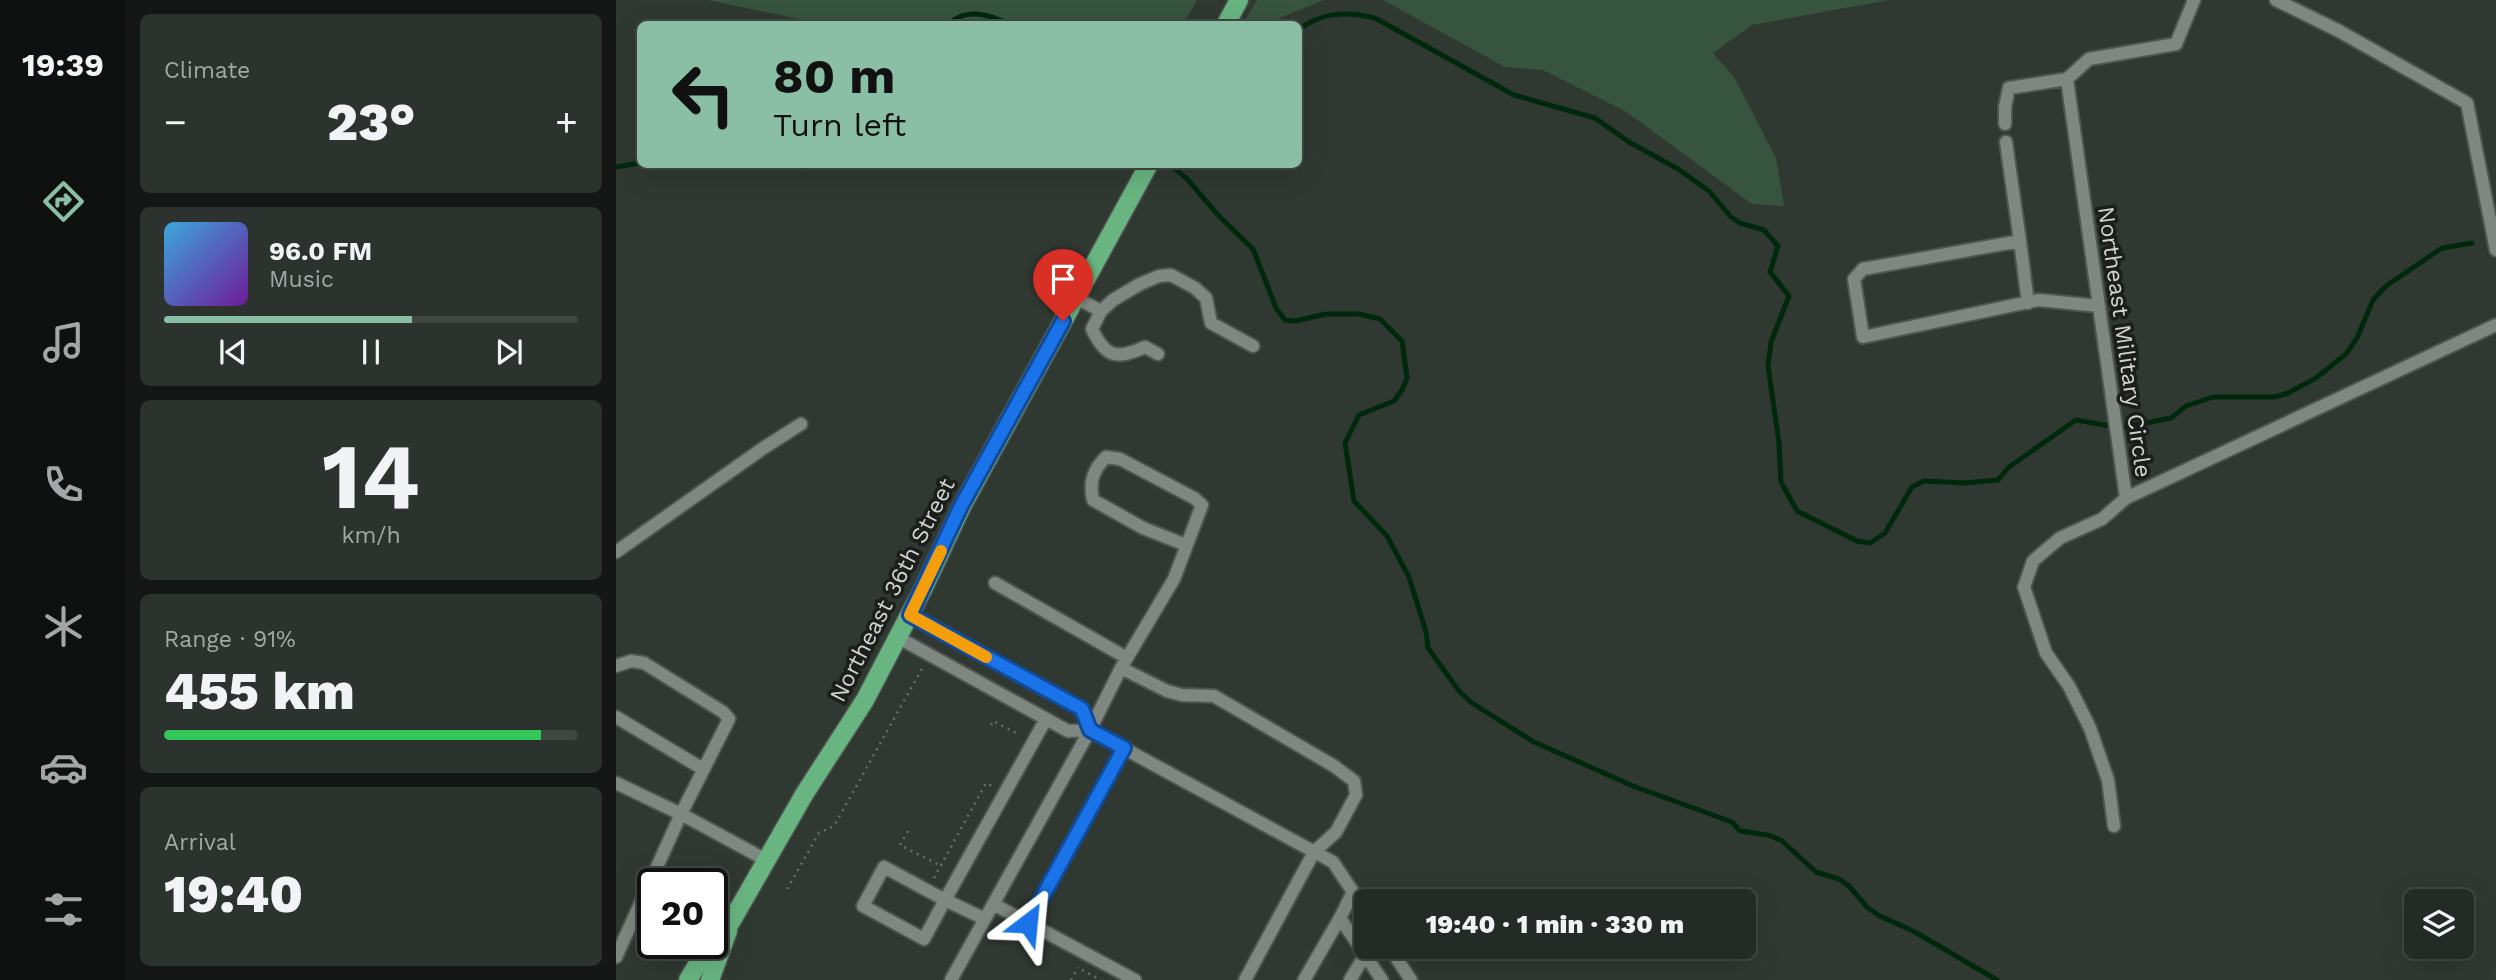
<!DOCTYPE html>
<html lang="en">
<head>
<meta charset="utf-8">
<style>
	:root { --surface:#242a26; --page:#2c322e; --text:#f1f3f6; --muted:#a3a7a7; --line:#414643; --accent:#8abfa5 }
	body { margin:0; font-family:"Work Sans",sans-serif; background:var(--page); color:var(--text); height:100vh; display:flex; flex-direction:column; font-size:26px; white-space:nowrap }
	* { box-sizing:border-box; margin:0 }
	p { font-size:23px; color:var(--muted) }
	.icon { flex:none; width:38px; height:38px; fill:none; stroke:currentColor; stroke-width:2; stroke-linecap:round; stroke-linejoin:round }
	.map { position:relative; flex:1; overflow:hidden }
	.sheet { display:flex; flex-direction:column; gap:14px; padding:14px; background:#141715; width:490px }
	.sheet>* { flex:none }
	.guide { position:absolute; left:21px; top:21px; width:665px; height:147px; border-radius:10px; box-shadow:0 7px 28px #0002,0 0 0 2px var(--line); background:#8abfa5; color:#111; overflow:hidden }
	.fabs { position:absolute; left:1788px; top:889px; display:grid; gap:14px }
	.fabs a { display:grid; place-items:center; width:70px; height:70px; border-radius:10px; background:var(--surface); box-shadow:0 7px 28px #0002,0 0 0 2px var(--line); font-size:35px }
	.speed { position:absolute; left:21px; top:868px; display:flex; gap:14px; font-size:35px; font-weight:700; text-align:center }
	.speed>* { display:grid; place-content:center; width:91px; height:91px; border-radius:50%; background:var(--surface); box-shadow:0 7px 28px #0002,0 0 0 2px var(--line); line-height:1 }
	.speed .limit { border:4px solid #111; border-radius:10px; background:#fff; color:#111 }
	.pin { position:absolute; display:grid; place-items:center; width:60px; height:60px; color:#fff; margin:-72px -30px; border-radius:50% 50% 50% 0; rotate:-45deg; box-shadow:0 0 7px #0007 }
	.pin .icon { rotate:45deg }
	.me { position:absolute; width:77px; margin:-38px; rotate:29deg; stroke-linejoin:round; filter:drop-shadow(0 0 5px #0008) }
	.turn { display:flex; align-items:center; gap:24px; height:147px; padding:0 21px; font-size:32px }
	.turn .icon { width:91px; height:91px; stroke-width:2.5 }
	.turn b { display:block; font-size:49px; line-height:60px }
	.big { font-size:52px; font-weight:800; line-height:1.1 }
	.sheet .card { flex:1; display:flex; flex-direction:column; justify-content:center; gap:10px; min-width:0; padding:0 24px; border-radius:10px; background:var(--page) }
	.sheet .dial { align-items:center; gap:0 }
	.dial b { font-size:91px; line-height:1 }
	.song { display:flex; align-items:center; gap:21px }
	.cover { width:84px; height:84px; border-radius:10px; background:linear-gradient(135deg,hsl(200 70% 55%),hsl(280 70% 35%)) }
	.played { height:7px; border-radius:4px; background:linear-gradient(90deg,var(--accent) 60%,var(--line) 60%) }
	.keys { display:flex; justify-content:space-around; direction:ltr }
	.heat { display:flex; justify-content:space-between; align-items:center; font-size:38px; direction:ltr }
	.charge { height:10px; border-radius:5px; background:linear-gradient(90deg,#34c759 91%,var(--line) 0) }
	.trip { position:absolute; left:738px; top:889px; width:402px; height:70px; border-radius:10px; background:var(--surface); box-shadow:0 7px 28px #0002,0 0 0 2px var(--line); font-weight:800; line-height:70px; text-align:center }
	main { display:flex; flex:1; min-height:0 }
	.menu { display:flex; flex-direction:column; width:126px; justify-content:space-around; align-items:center; background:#0e110f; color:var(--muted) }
	.menu .icon { width:49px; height:49px }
	.menu .selected { color:var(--accent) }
	.menu b { font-size:32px; color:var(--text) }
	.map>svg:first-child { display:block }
</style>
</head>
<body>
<main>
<nav class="menu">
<b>19:39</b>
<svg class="icon selected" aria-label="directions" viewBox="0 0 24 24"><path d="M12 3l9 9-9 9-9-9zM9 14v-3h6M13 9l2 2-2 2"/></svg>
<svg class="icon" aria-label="music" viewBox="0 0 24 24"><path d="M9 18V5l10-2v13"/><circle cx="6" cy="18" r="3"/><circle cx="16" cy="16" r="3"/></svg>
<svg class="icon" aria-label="phone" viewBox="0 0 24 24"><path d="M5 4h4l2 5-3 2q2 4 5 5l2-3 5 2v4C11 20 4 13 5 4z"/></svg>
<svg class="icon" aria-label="climate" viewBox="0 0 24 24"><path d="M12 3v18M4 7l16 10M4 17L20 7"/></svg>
<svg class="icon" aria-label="car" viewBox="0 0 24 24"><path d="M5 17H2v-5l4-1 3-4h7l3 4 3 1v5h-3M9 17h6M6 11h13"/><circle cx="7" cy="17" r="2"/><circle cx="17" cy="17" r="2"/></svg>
<svg class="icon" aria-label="filters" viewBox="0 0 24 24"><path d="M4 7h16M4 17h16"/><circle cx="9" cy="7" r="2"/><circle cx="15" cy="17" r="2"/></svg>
</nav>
<section class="sheet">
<div class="card"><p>Climate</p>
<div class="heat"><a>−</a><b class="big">23°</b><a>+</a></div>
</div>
<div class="card">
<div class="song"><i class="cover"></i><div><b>96.0 FM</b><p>Music</p></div></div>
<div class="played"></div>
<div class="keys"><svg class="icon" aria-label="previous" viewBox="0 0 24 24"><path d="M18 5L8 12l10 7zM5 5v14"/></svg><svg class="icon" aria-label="pause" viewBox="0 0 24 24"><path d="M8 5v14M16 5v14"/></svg><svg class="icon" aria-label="next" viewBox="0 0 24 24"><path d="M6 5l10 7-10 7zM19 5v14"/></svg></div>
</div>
<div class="card dial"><b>14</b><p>km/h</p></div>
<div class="card"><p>Range · 91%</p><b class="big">455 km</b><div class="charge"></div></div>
<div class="card"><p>Arrival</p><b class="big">19:40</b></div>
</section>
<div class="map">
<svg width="1880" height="980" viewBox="0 0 1880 980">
	<rect width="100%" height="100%" fill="#303832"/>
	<path fill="#37543f" d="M92,0H581L567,24H207Z
		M641,0H708L661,19L654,24H627Z
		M767,0H1273L1136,25L1097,53L1118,77L1160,158L1168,206L1136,204L1009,111L927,70L889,67Z"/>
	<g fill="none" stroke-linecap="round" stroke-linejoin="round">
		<path stroke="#00280d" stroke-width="5" d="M333,24C350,7 374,15 393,24
			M682,30C706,12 730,11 759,18L898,95L979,118L1013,142L1062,169L1093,191L1115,217L1124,223L1148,230L1162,246L1154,272L1173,296L1155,342L1152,366L1163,443L1165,482L1181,511L1241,541L1254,543L1269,533L1296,487L1308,481L1349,483L1382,480L1393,467L1460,420L1505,428L1555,418L1570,406L1597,397H1658L1670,394L1700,378L1730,354L1741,338L1757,300L1770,286L1826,248L1856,243
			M554,164L572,180L602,215L637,249L660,308L669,320L679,321L710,314H743L764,319L786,341L791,378L786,390L778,401L743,415L729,443L738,501L771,536L793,577L810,632L812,648L843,691L856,703L918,742L1017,786L1116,822L1124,831L1152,835L1165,840L1200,872L1223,879L1233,886L1251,907L1262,915L1299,932L1381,980
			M0,167L24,163"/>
		<defs>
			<path id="minor" d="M1660,0L1723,31L1851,103L1880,250
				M1451,79L1510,498
				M1389,124V107L1393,88L1451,79L1473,59L1560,44L1578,0
				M1390,142L1404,241
				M460,298L485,311L497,300L524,284L543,276L555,275L579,288L590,298L595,323L637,346
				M1412,303L1404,241L1247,269L1238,279L1247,337L1422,300L1483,306
				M485,311L476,329C490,359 502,359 529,347L542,354
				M0,552L146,449L185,424
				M379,583L511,658
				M294,615L465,709L474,730
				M283,638L452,731L474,730L717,862L751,913
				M0,666L15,661L28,663L107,712L113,719L65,814L0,957
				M505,668L551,691L566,695L598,696L718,766L738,781L740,795L720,832L698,852L629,980
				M0,717L87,769
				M0,783L65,814L150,860
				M1498,826L1492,780L1474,728L1453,686L1430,653L1408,587L1417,561L1444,538L1486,519L1510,498L1880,325
				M268,867L329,900L308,939L247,906Z
				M737,892L724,918L766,980
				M377,904L519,980
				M369,919L329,900L430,719
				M412,923L508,748
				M773,947L795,980
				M335,980L474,730L505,668L558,579L586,505L578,498L504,459L490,457C477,470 473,482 477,500L527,528L570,545
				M688,980L724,918
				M734,980L749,955"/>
			<path id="major" d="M610,24L623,0
				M72,980L86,957L115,922L189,793L249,700L308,587L346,506L533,164
				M94,980L112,931"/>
		</defs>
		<use href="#minor" stroke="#4f5650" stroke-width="16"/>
		<use href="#major" stroke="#4f5650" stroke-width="21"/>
		<path stroke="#676f69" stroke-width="2.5" stroke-dasharray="2 5" stroke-linecap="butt" d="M189,164L190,171
			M375,725L377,721L404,735
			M292,831L284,845L325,866
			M318,878L370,783L376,786
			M171,889L203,833L218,826L307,667
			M466,970L485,980
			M455,980L462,967"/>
		<use href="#minor" stroke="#7e8880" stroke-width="12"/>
		<use href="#major" stroke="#68b581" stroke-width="18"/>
	</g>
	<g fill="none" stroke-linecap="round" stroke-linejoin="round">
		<defs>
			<path id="route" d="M412,923L508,748L474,730L466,709L294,615L345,506L447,321"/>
		</defs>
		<use href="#route" stroke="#114b97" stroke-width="18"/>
		<use href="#route" stroke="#1a73e8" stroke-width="12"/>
		<path stroke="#f59e0b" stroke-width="12" d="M325,551L294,615L370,657"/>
	</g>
	<g text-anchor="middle" stroke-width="7" stroke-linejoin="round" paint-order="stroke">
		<g font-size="23" fill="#cfd5d1" stroke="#1b1e1b">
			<text transform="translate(1509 342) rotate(82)" y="8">Northeast Military Circle</text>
			<text transform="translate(276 590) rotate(-63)" y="8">Northeast 36th Street</text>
		</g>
	</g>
</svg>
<div class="fabs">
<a><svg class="icon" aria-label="layers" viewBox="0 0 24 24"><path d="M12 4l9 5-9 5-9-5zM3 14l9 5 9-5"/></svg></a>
</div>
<div class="speed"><div class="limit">20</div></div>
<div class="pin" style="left:447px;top:321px;background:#d93025"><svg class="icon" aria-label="arrive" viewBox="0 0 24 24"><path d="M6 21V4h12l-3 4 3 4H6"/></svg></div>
<svg class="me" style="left:412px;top:923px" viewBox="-20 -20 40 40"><path d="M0-17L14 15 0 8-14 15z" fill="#1a73e8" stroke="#fff" stroke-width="4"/></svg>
<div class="trip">19:40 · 1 min · 330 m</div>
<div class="guide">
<div class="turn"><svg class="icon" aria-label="left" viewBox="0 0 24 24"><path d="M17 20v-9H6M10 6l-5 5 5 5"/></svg><div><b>80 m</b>Turn left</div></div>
</div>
</div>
</main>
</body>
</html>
